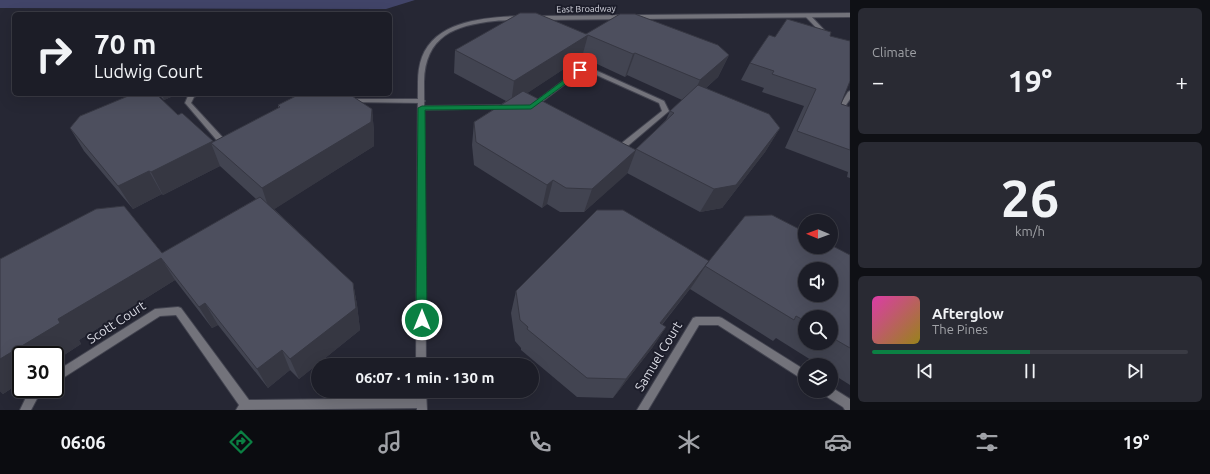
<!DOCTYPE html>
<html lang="en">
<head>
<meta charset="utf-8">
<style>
	:root { --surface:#1c1d27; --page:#292a33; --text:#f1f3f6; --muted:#a0a2a7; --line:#3a3b44; --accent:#0b8043 }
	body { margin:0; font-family:Ubuntu,sans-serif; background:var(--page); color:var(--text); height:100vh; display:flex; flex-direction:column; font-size:15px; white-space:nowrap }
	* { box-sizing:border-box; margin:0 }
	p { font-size:13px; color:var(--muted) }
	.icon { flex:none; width:22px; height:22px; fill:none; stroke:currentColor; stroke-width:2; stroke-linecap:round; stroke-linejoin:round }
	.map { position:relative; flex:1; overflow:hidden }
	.sheet { display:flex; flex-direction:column; gap:8px; padding:8px; background:#0f1015; width:360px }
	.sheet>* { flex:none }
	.guide { position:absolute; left:12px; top:12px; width:380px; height:84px; border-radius:6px; box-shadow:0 4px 16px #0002,0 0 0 1px var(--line); background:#1c1d27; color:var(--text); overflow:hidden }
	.needle { width:26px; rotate:271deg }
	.tools { position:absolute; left:798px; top:214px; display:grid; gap:8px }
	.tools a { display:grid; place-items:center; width:40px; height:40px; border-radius:50%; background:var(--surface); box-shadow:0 4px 16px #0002,0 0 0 1px var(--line); font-size:20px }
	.speed { position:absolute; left:12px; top:346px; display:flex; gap:8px; font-size:20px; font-weight:700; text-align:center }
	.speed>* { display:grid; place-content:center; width:52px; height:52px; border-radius:50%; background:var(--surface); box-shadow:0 4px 16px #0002,0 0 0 1px var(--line); line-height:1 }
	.speed .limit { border:2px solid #111; border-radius:6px; background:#fff; color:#111 }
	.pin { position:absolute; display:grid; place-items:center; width:34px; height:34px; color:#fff; margin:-17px; border-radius:8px; box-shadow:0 2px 6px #0006 }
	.me { position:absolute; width:44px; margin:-22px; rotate:0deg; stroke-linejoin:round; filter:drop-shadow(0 0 3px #0008) }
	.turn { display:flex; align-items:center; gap:14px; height:84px; padding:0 16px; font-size:18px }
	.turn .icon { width:52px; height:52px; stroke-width:2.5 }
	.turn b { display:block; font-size:28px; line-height:34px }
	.big { font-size:30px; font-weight:700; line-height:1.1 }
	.sheet .widget { flex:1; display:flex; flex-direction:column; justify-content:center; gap:6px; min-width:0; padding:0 14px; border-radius:6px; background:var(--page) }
	.sheet .dial { align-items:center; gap:0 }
	.dial b { font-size:52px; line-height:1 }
	.song { display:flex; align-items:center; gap:12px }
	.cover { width:48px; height:48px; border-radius:6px; background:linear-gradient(135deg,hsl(320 70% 55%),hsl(50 70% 35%)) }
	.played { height:4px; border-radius:2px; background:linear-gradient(90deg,var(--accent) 50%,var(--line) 50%) }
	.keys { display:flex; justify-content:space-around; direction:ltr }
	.heat { display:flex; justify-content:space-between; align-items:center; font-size:22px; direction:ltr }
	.trip { position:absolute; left:311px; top:358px; width:228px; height:40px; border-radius:20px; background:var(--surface); box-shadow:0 4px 16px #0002,0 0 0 1px var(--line); font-weight:700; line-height:40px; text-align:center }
	.tabs { display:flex; height:64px; justify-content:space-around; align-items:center; background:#0b0c10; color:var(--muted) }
	.tabs .icon { width:28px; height:28px }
	.tabs .on { color:var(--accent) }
	.tabs b { font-size:18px; color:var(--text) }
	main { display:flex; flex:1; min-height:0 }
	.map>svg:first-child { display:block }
</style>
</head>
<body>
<main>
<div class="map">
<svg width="850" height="410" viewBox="0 0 850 410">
	<rect width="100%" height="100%" fill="#262734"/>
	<path fill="#414468" d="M0,0H415L386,9L0,8Z"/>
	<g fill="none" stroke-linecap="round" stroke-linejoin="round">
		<defs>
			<path id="service" d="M805,14H809L829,35V37H825L805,16Z
				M580,68L595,70L664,101L669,111L623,150H616L612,148L613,146H618L662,111L659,103L592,73L581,72L535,107H531V105Z
				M850,91V99L846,105L850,111V117L843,111L840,105L848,92Z
				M191,94H200L194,97L191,103L225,140H230L231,142L230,144H220L186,104L185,103L188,96Z
				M351,99H422L425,101L422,103L349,102L348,101Z
				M507,105L510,107L509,108L422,110L419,108L422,106Z
				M178,307L181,308L249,400L421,398L425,399L426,403L425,407L421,408L236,410L239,405L176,315L160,316L55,383V372L155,309Z
				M696,317H719L722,318L805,370V381L718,325H699L648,410H637L693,318Z
				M831,387L850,399V410H845L843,407L824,395L823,391H831Z
				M30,389H43L42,393L39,395L31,410H20Z"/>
			<path id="minor" d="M850,13V17L537,20L534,18L537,16Z
				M521,16L524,18L523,19C514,21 504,20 495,21C455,25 425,36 424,82L426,365H416L418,82C418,73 419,65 422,57C436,20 487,17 521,16Z
				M416,391H426L427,410H417Z"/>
		</defs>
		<use href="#service" stroke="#434450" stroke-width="2"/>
		<use href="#minor" stroke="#434450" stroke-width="2"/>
		<use href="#service" fill="#73737b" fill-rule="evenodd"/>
		<use href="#minor" fill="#73737b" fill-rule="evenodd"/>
	</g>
	<path fill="#424451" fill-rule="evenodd" d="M586,34L729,55L718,77L706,88L780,128L765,152L722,208L700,212L627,173L584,212H560L547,204L542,208L474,165L472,145L474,122L506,101L454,73L455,50ZM582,57L625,77L627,75L682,100L670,111L666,120L635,150L527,93Z
		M830,36L841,104L850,107V178L847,177L848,172L785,148L804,106L762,92L764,88L741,80L750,63L775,37Z
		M133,94H156L178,115L182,113L213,142L278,108V105L300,94H349L372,109L374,132V146L274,209L353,283L357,305L360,330L299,379L290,370L268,388L218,325L212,328L175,280L79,340L81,344L55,361V355H21V382L3,394L0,391V259L96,209L124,206L162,253L256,199L220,166L163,195L162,194L133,209L84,151L70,128L80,116Z
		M158,94H178L164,100Z
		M850,255V385L831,373V365H819L776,338L773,341L690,289L693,285L662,325L666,327L652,348L613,398L577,397L521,350V348L515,341L511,313L516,291L709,261ZM805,317H831V343H805Z"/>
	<path fill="#363742" d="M588,35L582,57L511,104L514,81Z
		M390,48L391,71H390Z
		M635,53L627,75L625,77L633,54Z
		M729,55L718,77L689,103L700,80Z
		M162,94H178L164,100Z
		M372,109L374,132V146L270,212L262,188Z
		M780,128L765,152L722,208L700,212L714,189Z
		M213,141L214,146L211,143L220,166L163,195L151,172Z
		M636,150L627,174L584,212L592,189Z
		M149,171L162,194L133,209L118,186Z
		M553,180L547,204L542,208L547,185Z
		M161,258L175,280L79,340L81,344L55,361V355H21V382L3,394L0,391V359L58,319Z
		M709,261L693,285L646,344L660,323Z
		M353,283L357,305L360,330L299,379L290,359Z
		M205,303L218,325L212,328L199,307Z
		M666,327L652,348L613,398L626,379Z
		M282,350L290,370L268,388L257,369Z"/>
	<path fill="#4d4f5e" stroke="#363742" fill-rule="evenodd" d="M224,12L227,14H207L210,13Z
		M309,12H324L328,14H304Z
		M520,13H536L586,34L620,14H635L718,45L729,55L700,80L635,53L633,54L588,35L514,81L455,50Z
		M787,19L831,32L830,36L850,41V81L841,104L850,107V150L797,131L816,89L772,74L774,71L750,63L769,35L775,37Z
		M698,85L769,114L780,128L736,185L714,189L636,149L674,113L670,111Z
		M523,91L636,150L592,189L566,188L553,180L547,185L476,142L474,122Z
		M133,94H156L178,115L182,113L213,141L151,172L149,171L118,186L70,128L80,116Z
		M300,94H349L372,109L371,122L262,188L211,143L280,107L278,105Z
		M260,197L353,283L356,308L290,359L282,350L257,369L205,303L199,307L161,258L58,319L60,323L0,359V259L96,209L124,206L162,253Z
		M597,210H623L709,261L660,323L666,327L626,379L587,378L527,329L528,327L520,320L516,291Z
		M772,215L805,232V247H831V245L850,255V348L831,337V317H805V321L796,316L794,320L705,266L745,216ZM805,269H831V295H805Z"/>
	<path fill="#0b8043" stroke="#07532c" d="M580,68L583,69V71L531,109L425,110L427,320L425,323L422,325L418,323L416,320L418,108L422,106L530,105Z"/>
	<g text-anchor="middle" stroke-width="4" stroke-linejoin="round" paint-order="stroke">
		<g font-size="9" fill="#dadbe4" stroke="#1c1d2a">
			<text transform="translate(586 9) rotate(-1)" y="3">East Broadway</text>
		</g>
		<g font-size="13" fill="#dadbe4" stroke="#1c1d2a">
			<text transform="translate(116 322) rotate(-33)" y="5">Scott Court</text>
			<text transform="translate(658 356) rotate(-59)" y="5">Samuel Court</text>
		</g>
	</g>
</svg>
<div class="tools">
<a><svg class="needle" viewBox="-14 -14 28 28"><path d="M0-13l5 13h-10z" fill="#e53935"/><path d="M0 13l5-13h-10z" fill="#a0a2a7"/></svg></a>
<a><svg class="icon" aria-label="sound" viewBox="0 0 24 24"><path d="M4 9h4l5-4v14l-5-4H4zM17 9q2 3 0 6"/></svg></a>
<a><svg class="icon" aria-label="search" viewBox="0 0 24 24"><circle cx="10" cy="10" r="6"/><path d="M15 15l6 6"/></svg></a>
<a><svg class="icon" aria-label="layers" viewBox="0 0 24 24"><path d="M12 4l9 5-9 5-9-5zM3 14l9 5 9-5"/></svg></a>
</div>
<div class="speed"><div class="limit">30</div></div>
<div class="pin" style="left:580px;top:70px;background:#d93025"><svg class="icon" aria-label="arrive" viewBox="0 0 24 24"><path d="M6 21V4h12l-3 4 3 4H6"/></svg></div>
<svg class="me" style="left:422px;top:320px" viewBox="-20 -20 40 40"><circle r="17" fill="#0b8043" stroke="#fff" stroke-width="3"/><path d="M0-11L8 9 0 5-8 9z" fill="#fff"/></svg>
<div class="trip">06:07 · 1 min · 130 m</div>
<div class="guide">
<div class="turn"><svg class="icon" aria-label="right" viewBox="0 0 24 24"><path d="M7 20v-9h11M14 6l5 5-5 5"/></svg><div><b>70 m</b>Ludwig Court</div></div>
</div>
</div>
<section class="sheet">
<div class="widget"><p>Climate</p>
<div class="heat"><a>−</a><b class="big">19°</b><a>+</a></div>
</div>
<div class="widget dial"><b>26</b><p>km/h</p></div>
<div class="widget">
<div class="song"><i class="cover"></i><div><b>Afterglow</b><p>The Pines</p></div></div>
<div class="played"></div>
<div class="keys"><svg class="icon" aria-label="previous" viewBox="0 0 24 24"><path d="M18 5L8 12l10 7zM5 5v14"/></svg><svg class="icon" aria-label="pause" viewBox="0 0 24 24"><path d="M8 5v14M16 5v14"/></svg><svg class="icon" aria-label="next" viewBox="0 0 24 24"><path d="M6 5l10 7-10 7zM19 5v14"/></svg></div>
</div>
</section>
</main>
<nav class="tabs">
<b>06:06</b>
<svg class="icon on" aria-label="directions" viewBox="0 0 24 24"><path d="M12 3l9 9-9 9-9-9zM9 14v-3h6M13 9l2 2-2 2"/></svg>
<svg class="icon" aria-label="music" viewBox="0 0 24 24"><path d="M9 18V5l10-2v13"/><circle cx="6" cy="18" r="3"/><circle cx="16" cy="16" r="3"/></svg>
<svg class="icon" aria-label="phone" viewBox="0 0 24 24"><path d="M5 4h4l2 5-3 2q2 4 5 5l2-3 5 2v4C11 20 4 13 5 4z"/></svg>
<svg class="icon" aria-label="climate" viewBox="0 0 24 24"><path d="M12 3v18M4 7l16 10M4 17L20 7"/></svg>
<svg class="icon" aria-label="car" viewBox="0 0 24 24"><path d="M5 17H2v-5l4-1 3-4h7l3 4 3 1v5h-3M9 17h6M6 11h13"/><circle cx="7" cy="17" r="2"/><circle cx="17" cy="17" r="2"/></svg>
<svg class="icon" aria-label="filters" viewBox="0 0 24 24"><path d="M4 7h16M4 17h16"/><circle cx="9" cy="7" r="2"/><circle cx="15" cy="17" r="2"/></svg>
<b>19°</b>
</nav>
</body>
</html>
